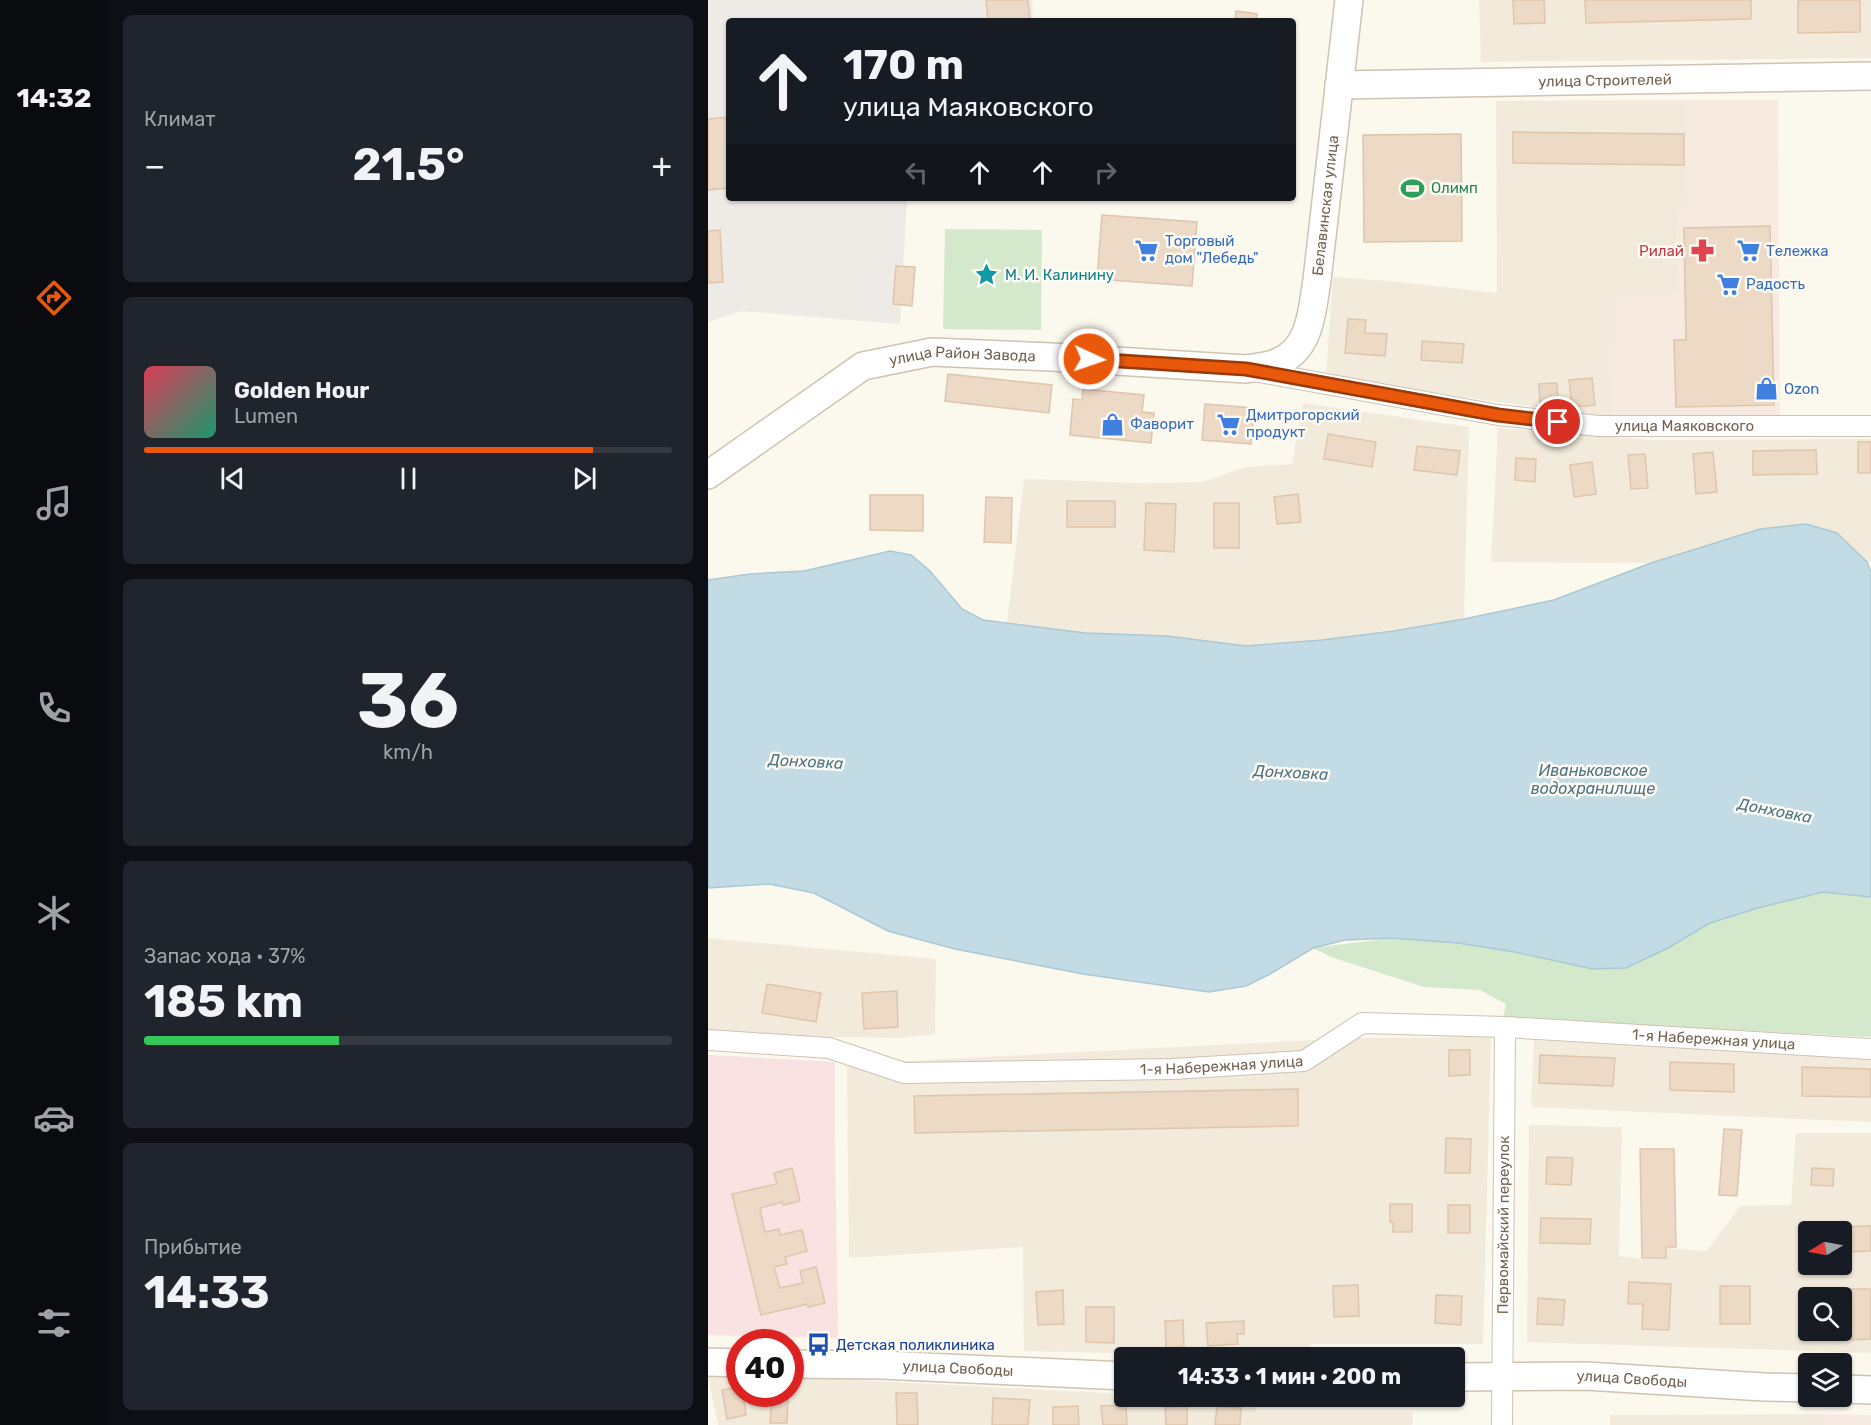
<!DOCTYPE html>
<html lang="ru">
<head>
<meta charset="utf-8">
<style>
	:root { --surface:#171b24; --page:#20242c; --text:#f1f3f6; --muted:#9ea1a6; --line:#363941; --accent:#ea580c }
	body { margin:0; font-family:Rubik,sans-serif; background:var(--page); color:var(--text); height:100vh; display:flex; flex-direction:column; font-size:22px; white-space:nowrap }
	* { box-sizing:border-box; margin:0 }
	p { font-size:20px; color:var(--muted) }
	.icon { flex:none; width:33px; height:33px; fill:none; stroke:currentColor; stroke-width:2; stroke-linecap:round; stroke-linejoin:round }
	.map { position:relative; flex:1; overflow:hidden }
	.details { display:flex; flex-direction:column; gap:15px; padding:15px; background:#0d0f14; width:600px }
	.details>* { flex:none }
	.top-card { position:absolute; left:18px; top:18px; width:570px; height:183px; border-radius:6px; box-shadow:0 2px 4px #0004; background:#171b24; color:var(--text); overflow:hidden }
	.needle { width:39px; rotate:260deg }
	.buttons { position:absolute; left:1090px; top:1221px; display:grid; gap:12px }
	.buttons a { display:grid; place-items:center; width:54px; height:54px; border-radius:6px; background:var(--surface); box-shadow:0 2px 4px #0004; font-size:30px }
	.speed { position:absolute; left:18px; top:1329px; display:flex; gap:12px; font-size:30px; font-weight:700; text-align:center }
	.speed>* { display:grid; place-content:center; width:78px; height:78px; border-radius:50%; background:var(--surface); box-shadow:0 2px 4px #0004; line-height:1 }
	.speed .limit { border:9px solid #d22; background:#fff; color:#111 }
	.pin { position:absolute; display:grid; place-items:center; width:51px; height:51px; color:#fff; margin:-26px; border:3px solid #fff; border-radius:50%; box-shadow:0 2px 6px #0007 }
	.me { position:absolute; width:66px; margin:-33px; rotate:93deg; stroke-linejoin:round; filter:drop-shadow(0 0 4px #0008) }
	.turn { display:flex; align-items:center; gap:21px; height:126px; padding:0 18px; font-size:27px }
	.turn .icon { width:78px; height:78px; stroke-width:2.5 }
	.turn b { display:block; font-size:42px; line-height:51px }
	.lanes { display:flex; align-items:center; height:57px; padding:0 18px; background:#0003; justify-content:center; gap:30px; direction:ltr }
	.lanes .off { opacity:.35 }
	.big { font-size:45px; font-weight:700; line-height:1.1 }
	.details .widget { flex:1; display:flex; flex-direction:column; justify-content:center; gap:9px; min-width:0; padding:0 21px; border-radius:9px; background:var(--page) }
	.details .dial { align-items:center; gap:0 }
	.dial b { font-size:78px; line-height:1 }
	.song { display:flex; align-items:center; gap:18px }
	.cover { width:72px; height:72px; border-radius:9px; background:linear-gradient(135deg,hsl(350 70% 55%),hsl(160 70% 35%)) }
	.played { height:6px; border-radius:3px; background:linear-gradient(90deg,var(--accent) 85%,var(--line) 85%) }
	.keys { display:flex; justify-content:space-around; direction:ltr }
	.heat { display:flex; justify-content:space-between; align-items:center; font-size:33px; direction:ltr }
	.charge { height:9px; border-radius:4px; background:linear-gradient(90deg,#34c759 37%,var(--line) 0) }
	.trip { position:absolute; left:406px; top:1347px; width:351px; height:60px; border-radius:6px; background:var(--surface); box-shadow:0 2px 4px #0004; font-weight:700; line-height:60px; text-align:center }
	main { display:flex; flex:1; min-height:0 }
	.tab-bar { display:flex; flex-direction:column; width:108px; justify-content:space-around; align-items:center; background:#090b0e; color:var(--muted) }
	.tab-bar .icon { width:42px; height:42px }
	.tab-bar .on { color:var(--accent) }
	.tab-bar b { font-size:27px; color:var(--text) }
	.map>svg:first-child { display:block }
</style>
</head>
<body>
<main>
<nav class="tab-bar">
<b>14:32</b>
<svg class="icon on" aria-label="directions" viewBox="0 0 24 24"><path d="M12 3l9 9-9 9-9-9zM9 14v-3h6M13 9l2 2-2 2"/></svg>
<svg class="icon" aria-label="music" viewBox="0 0 24 24"><path d="M9 18V5l10-2v13"/><circle cx="6" cy="18" r="3"/><circle cx="16" cy="16" r="3"/></svg>
<svg class="icon" aria-label="phone" viewBox="0 0 24 24"><path d="M5 4h4l2 5-3 2q2 4 5 5l2-3 5 2v4C11 20 4 13 5 4z"/></svg>
<svg class="icon" aria-label="climate" viewBox="0 0 24 24"><path d="M12 3v18M4 7l16 10M4 17L20 7"/></svg>
<svg class="icon" aria-label="car" viewBox="0 0 24 24"><path d="M5 17H2v-5l4-1 3-4h7l3 4 3 1v5h-3M9 17h6M6 11h13"/><circle cx="7" cy="17" r="2"/><circle cx="17" cy="17" r="2"/></svg>
<svg class="icon" aria-label="filters" viewBox="0 0 24 24"><path d="M4 7h16M4 17h16"/><circle cx="9" cy="7" r="2"/><circle cx="15" cy="17" r="2"/></svg>
</nav>
<section class="details">
<div class="widget"><p>Климат</p>
<div class="heat"><a>−</a><b class="big">21.5°</b><a>+</a></div>
</div>
<div class="widget">
<div class="song"><i class="cover"></i><div><b>Golden Hour</b><p>Lumen</p></div></div>
<div class="played"></div>
<div class="keys"><svg class="icon" aria-label="previous" viewBox="0 0 24 24"><path d="M18 5L8 12l10 7zM5 5v14"/></svg><svg class="icon" aria-label="pause" viewBox="0 0 24 24"><path d="M8 5v14M16 5v14"/></svg><svg class="icon" aria-label="next" viewBox="0 0 24 24"><path d="M6 5l10 7-10 7zM19 5v14"/></svg></div>
</div>
<div class="widget dial"><b>36</b><p>km/h</p></div>
<div class="widget"><p>Запас хода · 37%</p><b class="big">185 km</b><div class="charge"></div></div>
<div class="widget"><p>Прибытие</p><b class="big">14:33</b></div>
</section>
<div class="map">
<svg width="1163" height="1425" viewBox="0 0 1163 1425">
	<rect width="100%" height="100%" fill="#fbf8ed"/>
	<path fill="#f2ebdc" fill-rule="evenodd" d="M771,0H1163V58L773,62Z
		M979,100L980,204L969,205L970,292L902,418L618,377L625,277L692,282L789,293L788,101Z
		M595,403L761,427L756,619L614,640L538,646L377,633L299,623L316,479L431,483L495,482L537,467L584,464Z
		M790,428L942,440L1163,439V561L1159,562L1129,533L1015,541L943,563L783,562Z
		M0,938L228,959L227,1034L192,1038L122,1037L0,1032Z
		M783,1037L775,1344H603L600,1358L316,1351L315,1247L141,1258L139,1064L647,1038Z
		M826,1040L1163,1059V1122L823,1107Z
		M821,1125L914,1127L911,1256L934,1259L958,1258L959,1248L999,1251L1032,1206L1083,1205L1088,1133H1163V1353L819,1342ZM1101,1232H1134V1264H1101ZM1101,1298H1134V1330H1101Z
		M0,1377H31L32,1394H82L83,1377L110,1378L417,1394V1396L464,1397L548,1401V1412H705L704,1425H10Z
		M1112,1414V1425H902V1415Z"/>
	<path fill="#f7eae0" d="M979,100H1070L1072,416L902,418L905,293L970,292L969,204H980Z
		M1112,1414L1163,1415V1425H1112Z"/>
	<path fill="#eeeae5" d="M0,0H324L325,21H21V198H199L192,324L33,311L0,322Z"/>
	<path fill="#f8e2e2" d="M0,1055L127,1062V1140L130,1338L0,1335Z"/>
	<path fill="#d4e8cc" d="M237,229L334,230L333,330L235,329Z
		M1115,892L1163,897V1037L795,1019L798,1004L772,990L716,987L623,957L605,948L684,938L751,943L807,952L885,969L918,968L960,948L1002,923L1050,908Z"/>
	<path fill="#c3dbe4" stroke="#aac9d4" stroke-width="1.5" d="M1098,524L1129,533L1159,562L1163,572V897L1115,892L1050,908L1002,923L960,948L918,968L885,969L807,952L750,943L684,938L637,940L605,948L562,974L538,986L501,992L375,974L247,949L180,931L106,893L61,884L0,888V580L42,574L96,571L182,551L203,555L222,571L254,609L275,620L377,633L459,636L538,646L614,640L685,631L756,619L846,600L943,563L1052,529Z"/>
	<path fill="#ecdac6" stroke="#dfc5aa" stroke-width="1.5" d="M278,0H320L322,21H280Z
		M805,0H836L837,23L806,24Z
		M877,0H1043V19L878,23Z
		M1090,0H1152V32L1090,33Z
		M528,11L549,14L548,21H527Z
		M21,117V188L0,190V119Z
		M805,132L976,134V165L805,163Z
		M753,134L754,241L656,242L655,135Z
		M394,215L489,222L484,286L389,279Z
		M1062,226L1066,405L968,407L966,340H978L976,228Z
		M12,230L15,282L0,283V231Z
		M188,266L207,267L204,306L185,304Z
		M640,319L658,320L657,333L679,334L677,356L637,353Z
		M714,341L756,344L754,363L713,360Z
		M240,374L344,385L341,413L237,401Z
		M884,378L887,405L864,407L861,380Z
		M849,383L850,404L832,405L831,384Z
		M375,389L436,395L434,412L446,413L443,443L362,435L365,399L374,400Z
		M497,404L546,408L543,444L494,440Z
		M620,434L668,442L664,467L616,459Z
		M1150,442H1163V473H1150Z
		M709,446L752,451L749,475L706,470Z
		M1108,450L1109,474L1045,475V451Z
		M1005,452L1009,492L988,494L985,454Z
		M937,454L940,488L923,489L920,455Z
		M808,458L828,459L827,482L807,480Z
		M884,462L888,494L866,497L862,465Z
		M590,494L593,522L569,524L566,497Z
		M162,495H215V531L162,530Z
		M278,497L304,498L303,543L276,542Z
		M359,501H407V527H359Z
		M438,503L468,504L466,552L436,550Z
		M506,503H531V548H506Z
		M59,984L113,993L108,1022L54,1013Z
		M189,991L190,1027L156,1029L154,993Z
		M741,1050H762V1075L741,1076Z
		M832,1055L907,1058L905,1086L831,1083Z
		M962,1062L1026,1064V1092L962,1090Z
		M1094,1067L1163,1069V1097L1094,1096Z
		M590,1089V1126L207,1133L206,1096Z
		M1016,1129L1034,1130L1029,1196L1011,1195Z
		M738,1138L763,1139L762,1173H737Z
		M932,1149H966L968,1247H958V1258H934Z
		M839,1157L865,1158L863,1185L838,1184Z
		M84,1168L92,1201L75,1205L74,1202L52,1208L57,1232L71,1229L72,1235L94,1230L99,1251L77,1257L79,1264L66,1267L72,1288L95,1283L92,1271L108,1267L117,1303L100,1307V1304L53,1315L24,1194L69,1184L66,1173Z
		M1104,1168L1126,1169L1125,1186L1103,1185Z
		M682,1204H704V1232H685V1223L682,1222Z
		M740,1205H762V1233H740Z
		M833,1218L883,1219L882,1244L832,1243Z
		M1163,1226V1251L1134,1252V1232H1125V1227Z
		M921,1282L963,1284L961,1330L934,1329L935,1304H920Z
		M650,1285L651,1316L626,1317L625,1286Z
		M1012,1286H1042V1324H1012Z
		M1141,1289H1163V1339L1143,1340Z
		M355,1290L356,1324L330,1325L328,1292Z
		M728,1295L754,1296L753,1325L727,1323Z
		M830,1298L857,1300L855,1325L829,1324Z
		M378,1307H406V1343L378,1342Z
		M475,1320L476,1347L458,1348L457,1321Z
		M536,1321V1334H529L530,1344L500,1346L498,1323Z
		M32,1387V1394H35L38,1415L19,1419L14,1390Z
		M188,1393H209L210,1425H189Z
		M64,1394H80L79,1423H62Z
		M285,1398L322,1400L320,1425H284Z
		M418,1405L419,1425H395L393,1406Z
		M370,1406L371,1425H345V1407Z
		M479,1406V1425H458L457,1407Z
		M509,1406L533,1408L532,1425H507Z"/>
	<g fill="none" stroke-linecap="round" stroke-linejoin="round">
		<defs>
			<g id="street">
				<path id="s1" d="M546,371L790,415L891,426H1163"/>
				<path id="s2" d="M0,1040L121,1048L196,1073L465,1069L596,1061L654,1023L797,1027L1163,1049"/>
				<path id="s3" d="M794,1425L797,1027"/>
			</g>
			<g id="secondary">
				<path id="s4" d="M631,85L1163,76"/>
				<path id="s5" d="M0,475L155,366L224,352L343,357L538,369C548,367 560,367 570,362C603,349 604,310 609,280L641,0"/>
				<path d="M0,1362L32,1363"/>
				<path id="s6" d="M82,1364L174,1365L417,1376"/>
				<path id="s7" d="M747,1377L878,1376L1056,1387L1101,1388"/>
				<path d="M1134,1389L1163,1390"/>
			</g>
		</defs>
		<use href="#street" stroke="#cdc2b3" stroke-width="22"/>
		<use href="#secondary" stroke="#cfc3b1" stroke-width="30"/>
		<use href="#street" stroke="#fff" stroke-width="20"/>
		<use href="#secondary" stroke="#fff" stroke-width="27"/>
	</g>
	<g fill="none" stroke-linecap="round" stroke-linejoin="round">
		<defs>
			<path id="route" d="M381,359L538,369L790,415L850,422"/>
		</defs>
		<use href="#route" stroke="#983908" stroke-width="15"/>
		<use href="#route" stroke="#ea580c" stroke-width="10"/>
	</g>
	<defs>
		<symbol id="stadium-bare" viewBox="-9 -9 18 18"><path d="M0-5a6.5 5 0 1 0 0 10a6.5 5 0 1 0 0-10ZM-3.5-1.8h7v3.6h-7Z" fill="#2e9e5b" stroke="#fefbf4" stroke-width="2.5" paint-order="stroke"/></symbol>
		<symbol id="supermarket-bare" viewBox="-9 -9 18 18"><path d="M-6-5.5h2.5l.6 2H6L4.5 2H-2.5L-4.4-4H-6ZM-1.5 3.2a1.3 1.3 0 1 0 .1 0ZM3 3.2a1.3 1.3 0 1 0 .1 0Z" fill="#3f7fe0" stroke="#fefbf4" stroke-width="2.5" paint-order="stroke"/></symbol>
		<symbol id="pharmacy-bare" viewBox="-9 -9 18 18"><path d="M-2-6h4v4h4v4h-4v4h-4v-4h-4v-4h4Z" fill="#e0444e" stroke="#fefbf4" stroke-width="2.5" paint-order="stroke"/></symbol>
		<symbol id="sight-bare" viewBox="-9 -9 18 18"><path d="M0-6L1.8-2.2L6-1.7L2.9 1.2L3.7 5.4L0 3.3L-3.7 5.4L-2.9 1.2L-6-1.7L-1.8-2.2Z" fill="#0f9aa8" stroke="#fefbf4" stroke-width="2.5" paint-order="stroke"/></symbol>
		<symbol id="shop-bare" viewBox="-9 -9 18 18"><path d="M-5-2.5h2.3a2.7 3.5 0 0 1 5.4 0H5L5.5 6h-11ZM-1.5-2.5h3a1.5 2.3 0 0 0-3 0Z" fill="#3f7fe0" stroke="#fefbf4" stroke-width="2.5" paint-order="stroke"/></symbol>
		<symbol id="bus-bare" viewBox="-9 -9 18 18"><path d="M-5-6H5V4H4V6H2V4H-2V6H-4V4H-5ZM-3.5-4V0h7V-4ZM-3.5 1.2v1.5H-2V1.2ZM2 1.2v1.5H3.5V1.2Z" fill="#1a4fb4" stroke="#fefbf4" stroke-width="2.5" paint-order="stroke"/></symbol>
	</defs>
	<g fill-rule="evenodd">
		<use href="#stadium-bare" x="688" y="172" width="33" height="33"/>
		<use href="#supermarket-bare" x="422" y="234" width="33" height="33"/>
		<use href="#pharmacy-bare" x="978" y="234" width="33" height="33"/>
		<use href="#supermarket-bare" x="1024" y="234" width="33" height="33"/>
		<use href="#sight-bare" x="262" y="258" width="33" height="33"/>
		<use href="#supermarket-bare" x="1004" y="268" width="33" height="33"/>
		<use href="#shop-bare" x="1042" y="372" width="33" height="33"/>
		<use href="#shop-bare" x="388" y="408" width="33" height="33"/>
		<use href="#supermarket-bare" x="504" y="408" width="33" height="33"/>
		<use href="#bus-bare" x="94" y="1328" width="33" height="33"/>
	</g>
	<g text-anchor="middle" stroke-width="5" stroke-linejoin="round" paint-order="stroke">
		<g font-size="15" fill="#756351" stroke="#fefbf4">
			<text dy="5" stroke="none"><textPath href="#s4" startOffset="266">улица Строителей</textPath></text>
			<text dy="5" stroke="none"><textPath href="#s5" startOffset="778">Белавинская улица</textPath></text>
			<text dy="5" stroke="none"><textPath href="#s5" startOffset="290">улица Район Завода</textPath></text>
			<text dy="5" stroke="none"><textPath href="#s1" startOffset="435">улица Маяковского</textPath></text>
			<text dy="5" stroke="none"><textPath href="#s2" startOffset="1022">1-я Набережная улица</textPath></text>
			<text dy="5" stroke="none"><textPath href="#s2" startOffset="518">1-я Набережная улица</textPath></text>
			<text dy="5" stroke="none"><textPath href="#s3" startOffset="200">Первомайский переулок</textPath></text>
			<text dy="5" stroke="none"><textPath href="#s6" startOffset="168">улица Свободы</textPath></text>
			<text dy="5" stroke="none"><textPath href="#s7" startOffset="177">улица Свободы</textPath></text>
		</g>
		<g font-size="15" fill="#27864d" stroke="#fefbf4" text-anchor="start">
			<text x="723" y="193">Олимп</text>
		</g>
		<g font-size="15" fill="#366cbe" stroke="#fefbf4" text-anchor="start">
			<text x="457" y="246">Торговый<tspan x="457" dy="17">дом "Лебедь"</tspan></text>
			<text x="1058" y="256">Тележка</text>
			<text x="1038" y="289">Радость</text>
			<text x="1076" y="394">Ozon</text>
			<text x="538" y="420">Дмитрогорский<tspan x="538" dy="17">продукт</tspan></text>
			<text x="422" y="429">Фаворит</text>
		</g>
		<g font-size="15" fill="#be3a42" stroke="#fefbf4" text-anchor="end">
			<text x="976" y="256">Рилай</text>
		</g>
		<g font-size="15" fill="#0d838f" stroke="#fefbf4" text-anchor="start">
			<text x="297" y="280">М. И. Калинину</text>
		</g>
		<g font-size="15" fill="#164399" stroke="#fefbf4" text-anchor="start">
			<text x="128" y="1350">Детская поликлиника</text>
		</g>
		<g font-size="16" font-style="italic" fill="#4d7585" stroke="#fefbf4">
			<text transform="translate(98 761) rotate(3)" y="6">Донховка</text>
			<text x="885" y="776">Иваньковское<tspan x="885" dy="18">водохранилище</tspan></text>
			<text transform="translate(583 772) rotate(3)" y="6">Донховка</text>
			<text transform="translate(1067 810) rotate(11)" y="6">Донховка</text>
		</g>
	</g>
</svg>
<div class="buttons">
<a><svg class="needle" viewBox="-14 -14 28 28"><path d="M0-13l5 13h-10z" fill="#e53935"/><path d="M0 13l5-13h-10z" fill="#9ea1a6"/></svg></a>
<a><svg class="icon" aria-label="search" viewBox="0 0 24 24"><circle cx="10" cy="10" r="6"/><path d="M15 15l6 6"/></svg></a>
<a><svg class="icon" aria-label="layers" viewBox="0 0 24 24"><path d="M12 4l9 5-9 5-9-5zM3 14l9 5 9-5"/></svg></a>
</div>
<div class="speed"><div class="limit">40</div></div>
<div class="pin" style="left:850px;top:422px;background:#d93025"><svg class="icon" aria-label="arrive" viewBox="0 0 24 24"><path d="M6 21V4h12l-3 4 3 4H6"/></svg></div>
<svg class="me" style="left:381px;top:359px" viewBox="-20 -20 40 40"><circle r="17" fill="#ea580c" stroke="#fff" stroke-width="3"/><path d="M0-11L8 9 0 5-8 9z" fill="#fff"/></svg>
<div class="trip">14:33 · 1 мин · 200 m</div>
<div class="top-card">
<div class="turn"><svg class="icon" aria-label="ahead" viewBox="0 0 24 24"><path d="M12 20V5M6 11l6-6 6 6"/></svg><div><b>170 m</b>улица Маяковского</div></div>
<div class="lanes"><svg class="icon off" aria-label="left" viewBox="0 0 24 24"><path d="M17 20v-9H6M10 6l-5 5 5 5"/></svg><svg class="icon" aria-label="ahead" viewBox="0 0 24 24"><path d="M12 20V5M6 11l6-6 6 6"/></svg><svg class="icon" aria-label="ahead" viewBox="0 0 24 24"><path d="M12 20V5M6 11l6-6 6 6"/></svg><svg class="icon off" aria-label="right" viewBox="0 0 24 24"><path d="M7 20v-9h11M14 6l5 5-5 5"/></svg></div>
</div>
</div>
</main>
</body>
</html>
